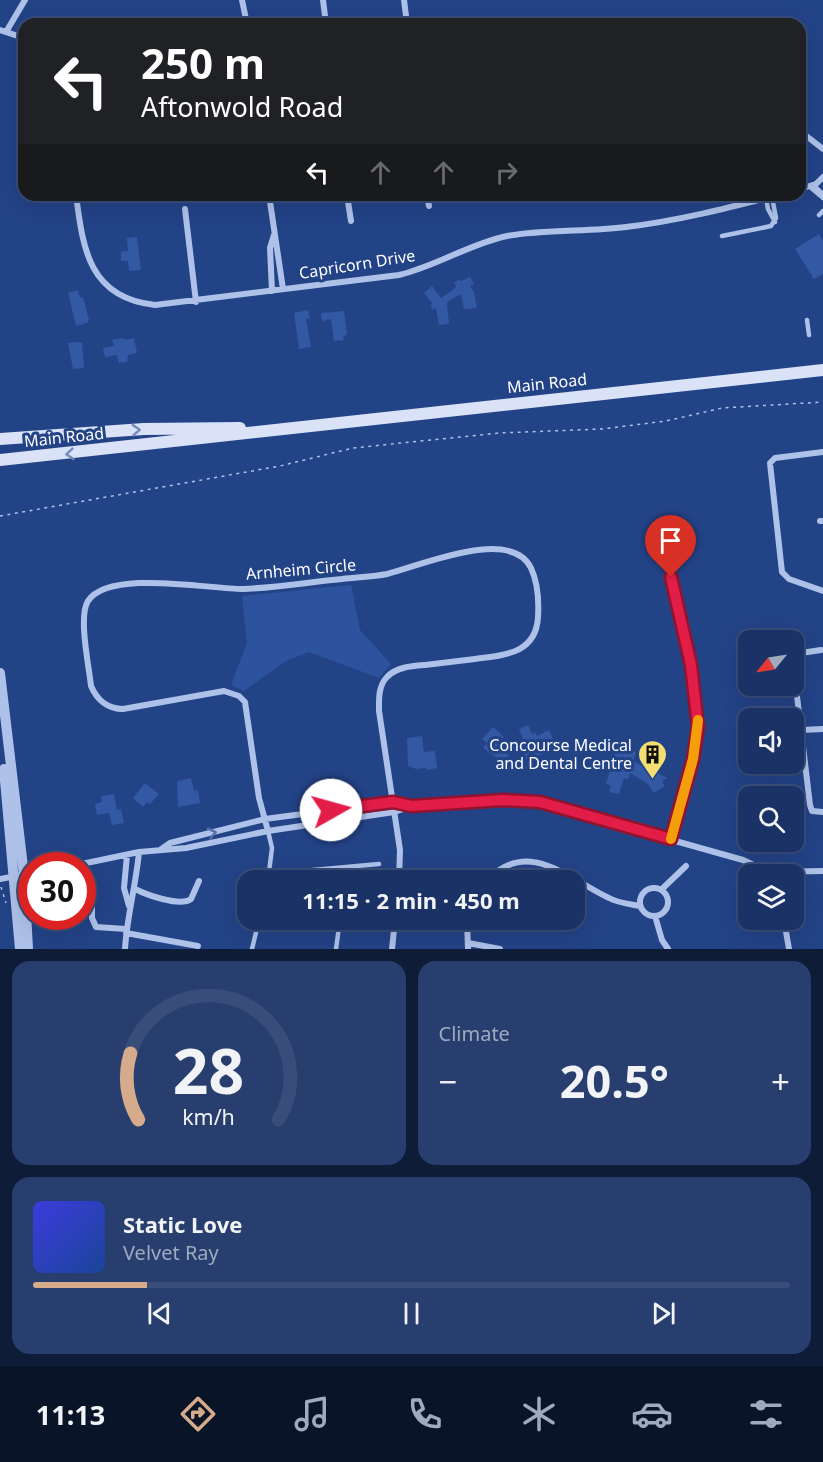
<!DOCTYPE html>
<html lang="en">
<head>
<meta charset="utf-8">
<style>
	:root { --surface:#1a3265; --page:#273e6e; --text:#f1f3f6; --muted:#9faabf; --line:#384d79; --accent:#d6ab8b }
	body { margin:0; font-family:"Noto Sans",sans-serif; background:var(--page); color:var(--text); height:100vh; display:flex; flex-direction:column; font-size:22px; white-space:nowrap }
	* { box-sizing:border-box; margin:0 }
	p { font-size:20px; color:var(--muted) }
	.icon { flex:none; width:33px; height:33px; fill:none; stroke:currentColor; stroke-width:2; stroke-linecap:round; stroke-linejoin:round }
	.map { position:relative; height:949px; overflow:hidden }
	.drawer { display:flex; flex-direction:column; gap:12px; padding:12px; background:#0e1c38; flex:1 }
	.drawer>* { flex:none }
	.top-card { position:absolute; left:18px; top:18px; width:788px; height:183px; border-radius:18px; box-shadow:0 6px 24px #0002,0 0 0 2px var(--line); background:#202124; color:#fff; overflow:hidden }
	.needle { width:39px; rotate:240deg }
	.tools { position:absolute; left:738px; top:630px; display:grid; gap:12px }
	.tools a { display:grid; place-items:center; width:66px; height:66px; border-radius:12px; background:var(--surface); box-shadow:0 6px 24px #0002,0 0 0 2px var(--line); font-size:30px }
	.speed { position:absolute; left:18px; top:852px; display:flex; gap:12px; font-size:30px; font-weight:700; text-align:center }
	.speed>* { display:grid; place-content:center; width:78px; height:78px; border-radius:50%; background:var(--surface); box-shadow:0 6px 24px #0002,0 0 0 2px var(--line); line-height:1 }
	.speed .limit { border:9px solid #d22; background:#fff; color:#111 }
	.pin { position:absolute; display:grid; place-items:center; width:51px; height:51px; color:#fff; margin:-62px -26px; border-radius:50% 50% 50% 0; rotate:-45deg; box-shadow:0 0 6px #0007 }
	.pin .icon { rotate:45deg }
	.me { position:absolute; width:66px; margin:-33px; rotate:83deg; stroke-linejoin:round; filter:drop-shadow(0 0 4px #0008) }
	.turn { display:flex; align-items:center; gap:21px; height:126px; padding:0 24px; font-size:27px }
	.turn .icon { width:78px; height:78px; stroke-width:2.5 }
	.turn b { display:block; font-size:42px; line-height:51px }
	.lanes { display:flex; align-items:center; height:57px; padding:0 24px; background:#0003; justify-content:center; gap:30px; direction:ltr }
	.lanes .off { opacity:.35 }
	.big { font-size:45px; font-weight:700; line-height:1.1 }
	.drawer .widget { flex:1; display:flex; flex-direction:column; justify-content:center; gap:9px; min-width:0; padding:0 21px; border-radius:18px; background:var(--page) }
	.drawer .dial { align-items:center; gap:0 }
	.dial svg { height:156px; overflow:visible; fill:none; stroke:var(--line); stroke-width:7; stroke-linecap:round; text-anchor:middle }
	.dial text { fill:var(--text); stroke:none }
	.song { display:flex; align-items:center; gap:18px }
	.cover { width:72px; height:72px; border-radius:9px; background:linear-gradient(135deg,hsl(240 70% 55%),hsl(220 70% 35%)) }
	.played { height:6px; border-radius:3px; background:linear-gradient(90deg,var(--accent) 15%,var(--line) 15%) }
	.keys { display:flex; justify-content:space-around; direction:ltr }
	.heat { display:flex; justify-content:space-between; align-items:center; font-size:33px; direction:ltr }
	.drawer .tiles { flex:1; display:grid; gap:12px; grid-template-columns:1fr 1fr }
	.widget:last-child { grid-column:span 2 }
	.trip { position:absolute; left:237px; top:870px; width:348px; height:60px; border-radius:18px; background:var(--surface); box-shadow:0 6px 24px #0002,0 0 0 2px var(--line); font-weight:700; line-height:60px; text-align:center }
	.menu { display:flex; height:96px; justify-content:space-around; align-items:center; background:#0a1428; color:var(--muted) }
	.menu .icon { width:42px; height:42px }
	.menu .on { color:var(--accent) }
	.menu b { font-size:27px; color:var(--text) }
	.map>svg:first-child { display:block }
</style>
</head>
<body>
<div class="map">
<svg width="823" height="949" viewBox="0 0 823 949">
	<rect width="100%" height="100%" fill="#234387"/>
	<path fill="#2d539f" d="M351,585L360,630L391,664L379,678L309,652L286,661L244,691L231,685L247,643L242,596Z"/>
	<path fill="#3358a4" d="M819,234L823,241V274L814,279L795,249Z
		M137,237L141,270L129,271L128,261H121V252L128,251L127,238Z
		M470,277L474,284L470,286L474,292L477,308L464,309L461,294L447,302L449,324L439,325L436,308L433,310L430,305L433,304L424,293L432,286L441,298L453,290L456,286L454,283L460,279L461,281Z
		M78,290L80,298L83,297L89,320L87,323L76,326L68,293Z
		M308,310L310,318L306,319L311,347L299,349L294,313Z
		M344,311L347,335L343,336L344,340L334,341L331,319L322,321L321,313Z
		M123,338L126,340L134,338L137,353L128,355L127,362L119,363L117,355L105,357L103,348L114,346L112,340Z
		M76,342L82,343L84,368L73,369L68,343Z
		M528,725L532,734L535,732L537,736L549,730L557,748L527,761L521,749L526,746L519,729Z
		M493,727L504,737L497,746L509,756L503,762L483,748L487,743L482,739Z
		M422,736L424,752L435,751L437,768L426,770V768L416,769L408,766L407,738Z
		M619,747L636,752L633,761L667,778L662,782L665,786L654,793L648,784L630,773L628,779L624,778L619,794L609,792L611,786L606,784L615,753L617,754Z
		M191,778L194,791L198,790L200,803L178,807L177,781Z
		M145,783L159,794L150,804L147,802L143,807L133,798Z
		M114,794L117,810L121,809L124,823L112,825L109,813L97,815L95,804L102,802L101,796Z"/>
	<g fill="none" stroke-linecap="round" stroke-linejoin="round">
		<path stroke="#aec2e9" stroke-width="1.5" stroke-dasharray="3 4.5" stroke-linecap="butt" d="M0,516L280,466L353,448L499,433L602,429L666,421L722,408L823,402
			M1,887L6,903"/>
		<path stroke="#aec2e9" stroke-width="4.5" d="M813,185L822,193L823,198
			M810,187L822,197
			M766,198L768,209L775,222
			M819,215L823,211
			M722,236L771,226L776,218L772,197
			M807,320L809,335
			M268,831L272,848L268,880
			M269,874L379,864
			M345,880L347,867
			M300,923L301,920
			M252,949L259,920
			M336,949L340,920"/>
		<path stroke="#aec2e9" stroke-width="6" d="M242,0L247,24
			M323,0L326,24
			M404,0L407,24
			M0,30L24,38
			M6,32L25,0
			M800,131L823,149
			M800,189L816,184L823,177
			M76,195C83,249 89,298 155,305L399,275C437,266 469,244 507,236C546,229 587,232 626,227C677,221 728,208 778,195
			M269,195L283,289
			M347,195L351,221
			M427,195L429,206
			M77,198L95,195
			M185,209L196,302
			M272,291L270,248L274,235
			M823,452L775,458L770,463L782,572L789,579L823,591
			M820,521H823
			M667,556L679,620L691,665L698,714L693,759L671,839
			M794,657L801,653L821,650
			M794,671L810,805L812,811L823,812
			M801,730L823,729
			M268,831L259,798L245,702L239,696L224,691L123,709C108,709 97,700 91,686C89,666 78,616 88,601C109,569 209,589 242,589C275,588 309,582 342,579C357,577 372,577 387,574C420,566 511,526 531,568C538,583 539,600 538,617C536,654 504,655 475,659C458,661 442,663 425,665C412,666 396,667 387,677C378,686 379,700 379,711L400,850L399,880
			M160,850L170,843L265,819L393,802L411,806L503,800L540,803L743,860L769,872L823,871
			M127,855L124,888L129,906
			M72,866L139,852L186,848L268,831L394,812L410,807
			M0,879L32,873
			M488,880C528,837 570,880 609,898C618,903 630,904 640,906
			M640 902a14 14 0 1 1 28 0a14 14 0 1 1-28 0Z
			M135,889C147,895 180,907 191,899L199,881
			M661,890L686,866
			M92,904V918L96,927L126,929
			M655,916L662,940L668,949
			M467,920L468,949
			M784,920L789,949
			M126,933L198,946
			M468,943L500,949
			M125,949C127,916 136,885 139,852
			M392,949L395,920"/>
		<path stroke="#aec2e9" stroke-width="10" d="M0,673L24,875L28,949
			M4,769L20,949"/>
		<path stroke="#d9e2f7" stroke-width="12" d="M0,439L144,429L240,428
			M0,460L823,370"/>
	</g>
	<defs><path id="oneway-chevron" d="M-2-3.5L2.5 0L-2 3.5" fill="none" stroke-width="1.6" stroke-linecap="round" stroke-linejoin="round" transform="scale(1.5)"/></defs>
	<g stroke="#758bb9">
		<use href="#oneway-chevron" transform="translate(136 430) rotate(-3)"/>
		<use href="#oneway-chevron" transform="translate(70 454) rotate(175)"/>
	</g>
	<use stroke="#546fa9" href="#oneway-chevron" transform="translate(212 833) rotate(-13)"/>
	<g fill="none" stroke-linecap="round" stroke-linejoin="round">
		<defs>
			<path id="route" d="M331,810L393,802L411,806L503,800L540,802L671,839L693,759L698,727L691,665L671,577"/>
		</defs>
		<use href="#route" stroke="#92132f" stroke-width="15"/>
		<use href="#route" stroke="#e11d48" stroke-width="10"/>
		<path stroke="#f59e0b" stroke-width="10" d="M671,839L693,759L698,720"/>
	</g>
	<defs>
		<symbol id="building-pin" viewBox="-11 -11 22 30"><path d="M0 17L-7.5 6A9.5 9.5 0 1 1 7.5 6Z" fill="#f4de71" stroke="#234387"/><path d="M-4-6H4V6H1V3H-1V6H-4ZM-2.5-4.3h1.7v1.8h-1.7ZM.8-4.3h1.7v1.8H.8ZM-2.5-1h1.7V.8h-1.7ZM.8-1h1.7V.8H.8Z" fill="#111"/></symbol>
	</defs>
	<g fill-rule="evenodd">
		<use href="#building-pin" x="636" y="738" width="33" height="45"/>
	</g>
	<g text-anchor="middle" stroke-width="6" stroke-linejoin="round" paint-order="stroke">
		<g font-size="16" fill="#fff" stroke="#234387">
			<text transform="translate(357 264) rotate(-9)" y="6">Capricorn Drive</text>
			<text transform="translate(547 383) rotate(-6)" y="6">Main Road</text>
			<text transform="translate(64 437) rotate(-6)" y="6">Main Road</text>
			<text transform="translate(301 569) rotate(-5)" y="6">Arnheim Circle</text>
		</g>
		<g font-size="16" fill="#fff" stroke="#234387" text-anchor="end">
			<text x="632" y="751">Concourse Medical<tspan x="632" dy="18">and Dental Centre</tspan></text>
		</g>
	</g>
</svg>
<div class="tools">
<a><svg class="needle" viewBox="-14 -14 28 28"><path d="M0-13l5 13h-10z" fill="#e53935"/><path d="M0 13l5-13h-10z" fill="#9faabf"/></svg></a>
<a><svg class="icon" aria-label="sound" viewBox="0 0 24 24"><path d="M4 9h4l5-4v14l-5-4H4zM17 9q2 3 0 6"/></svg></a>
<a><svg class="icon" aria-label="search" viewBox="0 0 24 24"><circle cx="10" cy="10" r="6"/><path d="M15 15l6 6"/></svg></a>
<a><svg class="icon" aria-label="layers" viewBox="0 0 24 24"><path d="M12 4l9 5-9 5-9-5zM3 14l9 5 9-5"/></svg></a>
</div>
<div class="speed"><div class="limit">30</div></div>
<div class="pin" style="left:671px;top:577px;background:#d93025"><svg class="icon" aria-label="arrive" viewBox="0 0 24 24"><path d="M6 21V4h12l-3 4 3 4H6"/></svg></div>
<svg class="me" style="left:331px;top:810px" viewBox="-20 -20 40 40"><circle r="19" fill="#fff"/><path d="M0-13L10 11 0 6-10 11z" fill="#e11d48"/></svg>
<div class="trip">11:15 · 2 min · 450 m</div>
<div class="top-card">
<div class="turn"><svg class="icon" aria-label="left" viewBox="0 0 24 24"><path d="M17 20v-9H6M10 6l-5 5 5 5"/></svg><div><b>250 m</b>Aftonwold Road</div></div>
<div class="lanes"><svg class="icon" aria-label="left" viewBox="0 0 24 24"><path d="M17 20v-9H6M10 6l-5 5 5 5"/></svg><svg class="icon off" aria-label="ahead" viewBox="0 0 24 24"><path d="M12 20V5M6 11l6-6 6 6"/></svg><svg class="icon off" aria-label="ahead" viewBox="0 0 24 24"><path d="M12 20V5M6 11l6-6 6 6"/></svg><svg class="icon off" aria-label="right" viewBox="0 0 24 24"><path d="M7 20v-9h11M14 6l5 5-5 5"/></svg></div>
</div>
</div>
<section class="drawer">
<div class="tiles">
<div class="widget dial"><svg viewBox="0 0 100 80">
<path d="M14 69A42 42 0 1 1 86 69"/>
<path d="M14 69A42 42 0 0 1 10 35" stroke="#d6ab8b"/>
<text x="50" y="56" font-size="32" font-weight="700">28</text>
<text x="50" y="72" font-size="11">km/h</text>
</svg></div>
<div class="widget"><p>Climate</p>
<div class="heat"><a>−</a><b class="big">20.5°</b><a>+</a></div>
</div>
<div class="widget">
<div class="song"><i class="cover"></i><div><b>Static Love</b><p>Velvet Ray</p></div></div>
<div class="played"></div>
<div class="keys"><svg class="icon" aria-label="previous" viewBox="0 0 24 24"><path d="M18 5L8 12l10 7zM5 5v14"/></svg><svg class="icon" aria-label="pause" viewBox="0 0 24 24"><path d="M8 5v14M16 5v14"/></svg><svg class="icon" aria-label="next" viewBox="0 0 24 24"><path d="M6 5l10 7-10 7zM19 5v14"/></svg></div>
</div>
</div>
</section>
<nav class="menu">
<b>11:13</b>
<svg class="icon on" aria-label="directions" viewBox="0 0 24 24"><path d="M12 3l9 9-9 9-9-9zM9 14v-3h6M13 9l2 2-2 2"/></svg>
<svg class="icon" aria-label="music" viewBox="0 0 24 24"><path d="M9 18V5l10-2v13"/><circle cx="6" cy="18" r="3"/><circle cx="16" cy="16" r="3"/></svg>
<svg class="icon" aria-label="phone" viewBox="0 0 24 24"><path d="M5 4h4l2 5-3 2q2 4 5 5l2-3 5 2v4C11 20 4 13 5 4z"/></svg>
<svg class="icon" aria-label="climate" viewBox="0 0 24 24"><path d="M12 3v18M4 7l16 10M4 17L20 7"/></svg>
<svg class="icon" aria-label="car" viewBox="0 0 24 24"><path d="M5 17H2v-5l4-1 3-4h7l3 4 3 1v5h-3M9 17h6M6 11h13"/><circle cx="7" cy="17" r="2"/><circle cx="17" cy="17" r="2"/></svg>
<svg class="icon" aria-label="filters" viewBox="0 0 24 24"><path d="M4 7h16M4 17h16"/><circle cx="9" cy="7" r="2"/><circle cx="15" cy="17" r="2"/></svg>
</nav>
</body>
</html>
